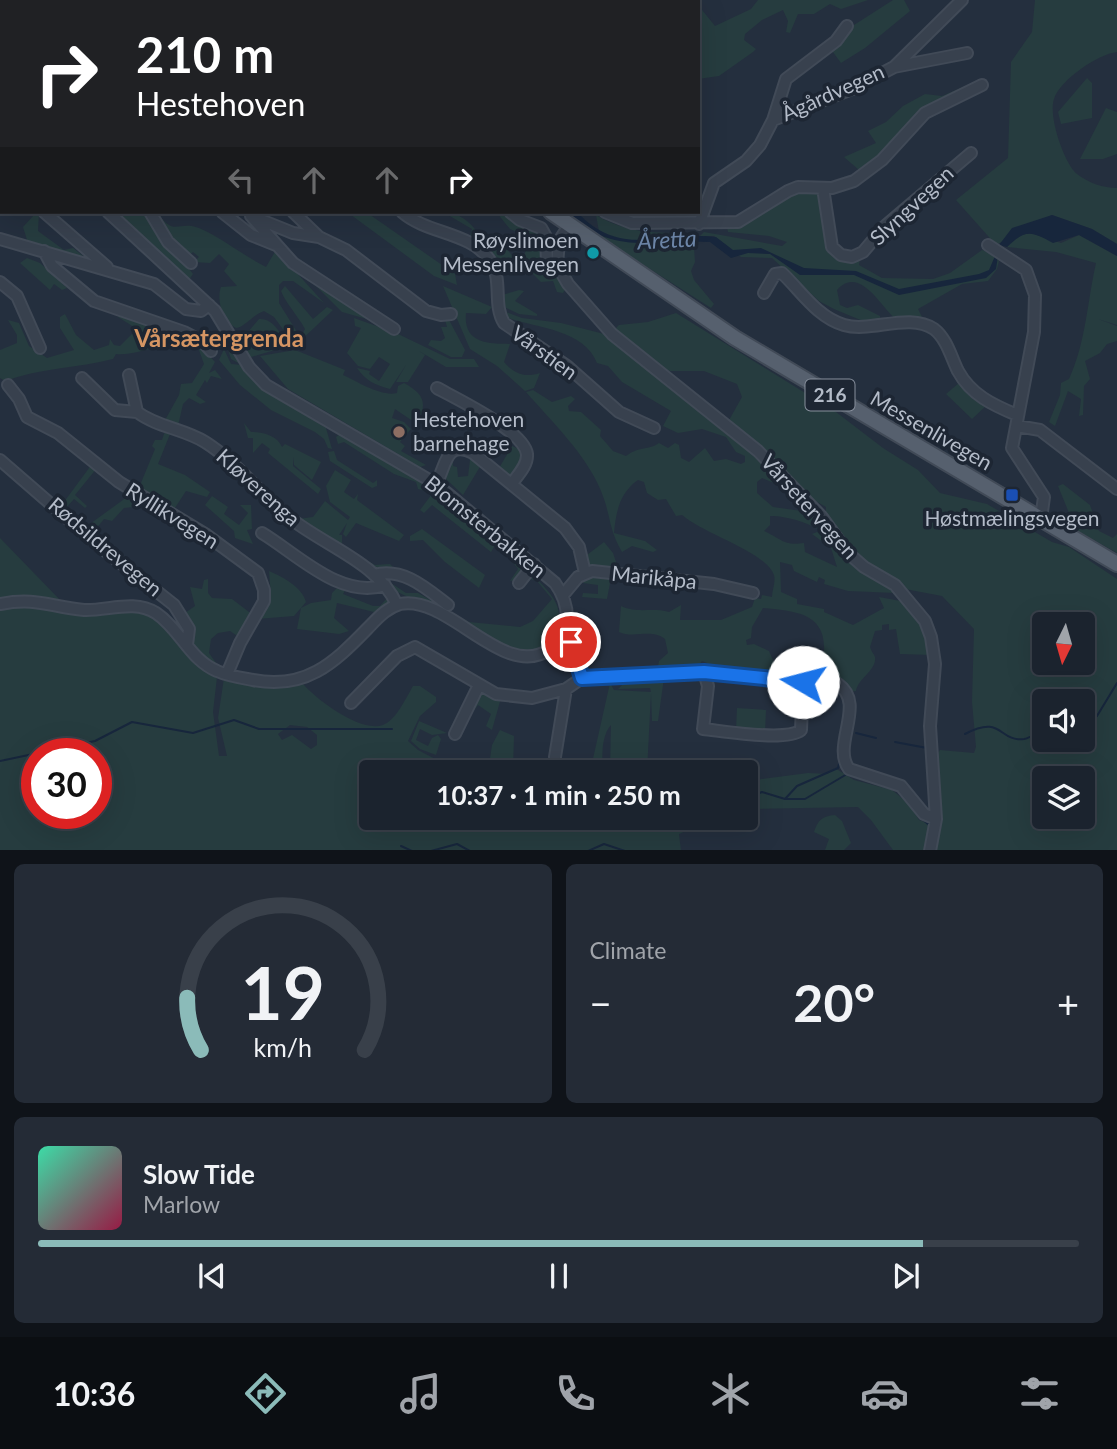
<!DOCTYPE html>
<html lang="en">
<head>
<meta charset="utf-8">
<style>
	:root { --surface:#1b232e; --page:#242b36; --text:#f1f3f6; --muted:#a0a4aa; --line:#39404a; --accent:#8bbbb9 }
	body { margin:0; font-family:Lato,sans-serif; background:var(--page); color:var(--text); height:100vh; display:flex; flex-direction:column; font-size:26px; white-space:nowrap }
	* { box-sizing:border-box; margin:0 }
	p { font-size:23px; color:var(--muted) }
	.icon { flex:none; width:38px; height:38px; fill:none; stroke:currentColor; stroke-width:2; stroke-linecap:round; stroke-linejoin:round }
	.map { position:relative; height:850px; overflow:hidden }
	.sheet { display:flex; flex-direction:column; gap:14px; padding:14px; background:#0f1319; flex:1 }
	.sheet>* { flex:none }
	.top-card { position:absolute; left:0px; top:0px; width:700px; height:214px; box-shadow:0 7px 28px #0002,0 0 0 2px var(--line); background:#202124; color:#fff; overflow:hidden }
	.needle { width:46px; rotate:185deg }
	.controls { position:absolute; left:1032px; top:612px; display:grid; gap:14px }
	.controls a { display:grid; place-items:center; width:63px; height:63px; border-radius:7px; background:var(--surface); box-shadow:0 7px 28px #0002,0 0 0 2px var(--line); font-size:35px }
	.speed { position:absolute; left:21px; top:738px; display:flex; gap:14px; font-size:35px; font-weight:700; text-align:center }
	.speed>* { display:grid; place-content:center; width:91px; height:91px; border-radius:50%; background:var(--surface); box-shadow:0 7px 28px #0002,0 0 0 2px var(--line); line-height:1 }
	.speed .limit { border:10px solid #d22; background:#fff; color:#111 }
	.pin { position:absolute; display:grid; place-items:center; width:60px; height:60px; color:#fff; margin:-30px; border:4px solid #fff; border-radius:50%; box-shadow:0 2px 7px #0007 }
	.me { position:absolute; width:77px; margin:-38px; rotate:278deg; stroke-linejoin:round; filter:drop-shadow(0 0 5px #0008) }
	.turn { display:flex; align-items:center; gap:24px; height:147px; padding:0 21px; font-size:32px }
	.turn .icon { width:91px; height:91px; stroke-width:2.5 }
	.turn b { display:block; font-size:49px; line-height:60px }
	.lanes { display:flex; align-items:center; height:66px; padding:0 21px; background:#0003; justify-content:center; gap:35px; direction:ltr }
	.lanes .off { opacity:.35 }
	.big { font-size:52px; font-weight:700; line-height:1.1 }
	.sheet .card { flex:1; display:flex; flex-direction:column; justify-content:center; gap:10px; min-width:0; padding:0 24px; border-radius:10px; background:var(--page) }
	.sheet .dial { align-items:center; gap:0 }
	.dial svg { height:182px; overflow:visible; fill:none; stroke:var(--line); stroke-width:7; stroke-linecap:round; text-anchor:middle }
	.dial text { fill:var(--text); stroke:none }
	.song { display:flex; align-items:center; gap:21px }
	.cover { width:84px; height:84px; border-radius:10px; background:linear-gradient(135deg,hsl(160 70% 55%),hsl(340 70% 35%)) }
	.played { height:7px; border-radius:4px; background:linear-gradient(90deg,var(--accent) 85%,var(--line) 85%) }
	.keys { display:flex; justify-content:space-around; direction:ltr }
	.heat { display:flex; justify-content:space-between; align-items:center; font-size:38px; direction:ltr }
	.sheet .tiles { flex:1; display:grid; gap:14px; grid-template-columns:1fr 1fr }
	.card:last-child { grid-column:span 2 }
	.trip { position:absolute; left:359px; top:760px; width:399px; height:70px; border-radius:7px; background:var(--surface); box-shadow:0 7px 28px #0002,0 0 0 2px var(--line); font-weight:700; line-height:70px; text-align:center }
	.tabs { display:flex; height:112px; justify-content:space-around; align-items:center; background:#0b0e12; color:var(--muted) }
	.tabs .icon { width:49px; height:49px }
	.tabs .selected { color:var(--accent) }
	.tabs b { font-size:32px; color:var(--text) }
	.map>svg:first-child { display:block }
</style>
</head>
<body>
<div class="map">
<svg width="1117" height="851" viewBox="0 0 1117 851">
	<rect width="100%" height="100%" fill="#242f3e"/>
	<path fill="#263c3f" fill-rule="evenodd" d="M758,0H868L841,9L830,4L814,14H798L790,33L786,32L788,21L783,10L762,20L745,34L744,40L756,49L753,52L719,76L698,79V5L715,26L751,9Z
		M893,0H904L910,11L865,48L841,63L830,48L854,25Z
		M1035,0H1117V52C1098,54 1060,80 1054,99C1048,116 1064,163 1077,174C1089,183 1103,188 1117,188V244L1092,229L1052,215L996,245L956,200L1008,158L1011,62L1032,32Z
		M1087,78L1092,83V118L1061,124L1058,112Z
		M977,81L950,99L925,106L881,155L859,170L844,157L876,143L868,131L886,122L903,106L925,94L942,96Z
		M1106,108L1117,112V154L1103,159H1080Z
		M801,190L818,193L822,198C826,231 818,261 860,259L859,265L882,278L933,279L950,273L982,250L991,253L999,261L997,269L988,281L962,284L918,309L922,317L934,326C922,324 905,325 895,318C882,309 860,264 837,290L840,305L847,308L858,305L880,316V322L870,324L834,309L819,301L772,258L741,257L714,236H700L704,232L782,246L787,242L769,236L728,232L727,227L746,224Z
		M31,212H39L38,231L64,250L73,248L92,263L28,243L23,227L34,215Z
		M114,212L148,215L193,274L188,281Z
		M151,212H157C174,238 178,220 199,228C224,239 242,255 266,267L276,250L324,303L293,281H283L279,285V303L297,332L295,338L290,339L274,317L264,311C251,316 245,327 236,328C223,321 216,301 221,287L237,286L224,271L229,264L219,254L210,263L194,262L199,257L193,252L187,257L183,255Z
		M347,212H366L455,274L457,285L434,276Z
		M443,212C461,212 475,226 482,240L506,248L515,259L524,256L529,240L527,236L510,229L496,212C511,212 542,225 545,243C546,250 542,258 542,265L557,271L566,287L563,293L557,292L553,281L541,282L525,266L507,262L497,263L469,240L472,229Z
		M596,215C628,234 657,233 693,233L695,262L691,271L694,280L714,304L711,308L600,237Z
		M1031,233L1061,243L1079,235L1117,256V325L1098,319L1117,326V341L1107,344L1100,353L1085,361L1090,379L1084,386L1083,415L1079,416L1081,399L1068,391L1055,426L1049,422L1060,395L1061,383L1069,379C1086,342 1087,303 1096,263L1056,252L1007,247L1020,235Z
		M27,258L40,263L67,288L62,290L54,284L50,290L20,263Z
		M301,271L388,325L342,312Z
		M285,286L313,319L327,307L333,310L296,345L305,329C298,316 285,302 281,291Z
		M443,286L492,307L486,314L466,313C463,343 487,344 510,344L504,362C514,374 525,378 540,373L534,388L525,391L497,366L470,349Z
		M519,290L524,291L515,301L537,314V316L519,314L502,306V295Z
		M501,310L522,318L561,323L608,335L750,446L788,489L762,478L757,482V493L773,507L809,512L822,525L818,529C806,522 783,515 770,516V525L764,531C782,539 783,546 804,543L805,552L837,567L831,548L812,534L817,532L835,542L896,593L848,591L824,584L825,580L819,577L817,582L794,571L792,565L780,562L781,592L797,599V604L824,609V612L853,625L884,608L879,597L906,602L924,627L932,655L900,654L896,629L889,630V624L882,625V630L875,631L870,647C871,651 874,654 875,657C877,670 858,678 856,691L849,692L790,678L798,665L824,651C826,613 795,611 763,608L752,627L751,638L746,640L747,645L754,644L769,651L776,667L793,665L788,677L747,668L743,673L708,670L707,663L702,661L696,669L657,672L659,661L668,653L665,639C651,628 634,639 619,632L621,606C638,614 652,607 669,612L681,605L680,620H721L752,607L755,598L761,599L762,595L772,597C772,590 776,582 774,575C766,552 704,534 682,515L676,516L666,499L658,500L647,493L644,482L638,480C619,493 616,513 614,533L645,541L657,550L653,552L632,546L622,552C608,528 611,515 601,491C586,454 552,422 526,392L533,390L552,402L571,396L575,399L568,406L569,411L581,412L601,430L600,436L613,451L626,456C641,445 648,451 659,443L668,448L675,443L679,445L681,458L689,462L705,448L714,461L726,459L741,464L745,462V456L736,452L726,437L702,429L678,433L663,426L671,411L622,382L608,366L597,363C584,329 535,328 505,317Z
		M676,313L836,412L883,448L918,470L940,493L987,504L1052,542L1069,547L1117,579V850H893L871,820L858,807L746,809V781L808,773L827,774L835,768L854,780L892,790L908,803L919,820L938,827L934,759L940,750L974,753L976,747L972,702L974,629L942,596L905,589L862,563L826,514V507L810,498L728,422L742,397L737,384L704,371H670L661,368L614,330L619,325L648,322ZM1045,625H1083V663H1045ZM1045,702H1083V740H1045ZM1045,779H1083V817H1045Z
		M65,314L76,335L94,350L109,345L110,339L114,345L120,346L137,329L118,317L119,314L185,335L188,340C165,342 137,356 116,354L113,359C78,368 40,368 5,381L0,378V350L17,343V335L8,320L19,323L29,346L47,358L74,350L60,328V317Z
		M354,318L396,333L450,359H474L479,367H446L419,351L425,355L408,382H396L406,365L390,389C375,385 366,381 357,368L370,371L369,374L379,381L390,364L379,357L370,369L358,366L347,353L361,328L355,326Z
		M448,318L465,350L462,357H451L428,345L431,340L441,341L445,338L441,327H447L445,320Z
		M259,319C274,318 281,335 288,346L248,358L242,339Z
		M196,342L215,362L209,373L215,370L222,379L211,376L207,383L205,380L196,395L206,402L200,404L189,398L183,404L178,426L164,422L179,395L181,384L192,383L204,364Z
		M226,343L230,344L258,384L326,428L332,449L328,448L324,439L315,432L271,410L240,385L219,360L224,349L231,364L242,365L231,359Z
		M295,350L345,370L343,375C358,382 382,397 397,393L398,386L404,383C424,394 428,403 417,424L395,409L392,418L404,422L411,429L400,442L405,446L401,451L426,465L420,467L288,389L260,356Z
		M959,383L973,399L987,405L972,419L946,394Z
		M244,423L251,432C265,432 278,437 282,447L285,444L321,462L312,480L294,465L293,457V466L321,489L318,494L268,453L270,449L262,443L253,453V438H248Z
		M166,428L172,429L158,464L185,475L210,492L207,497L186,491L173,511L138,490L155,449L152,446L155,440H162Z
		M340,434L430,484L426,491L418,489L416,482L394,474L344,442L338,444L336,437Z
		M512,446L519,449L524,458L511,477L499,468Z
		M334,451L337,460L373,483L377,480V486L372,488L330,461L328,452Z
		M462,451L481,465L463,495L446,479L448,461H453V466L457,467L458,477L468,476L470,460Z
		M92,464L97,468L75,495L87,506L85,508L74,499L65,509L61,506Z
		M335,470L351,480L344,492L354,499L358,494L357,500L404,535L399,541L356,523L346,537L343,534L347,523L339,535H342V547L375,565L390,564L396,570L375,571L289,515L269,493L298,519L313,517L325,501L348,520L350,517L330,502L326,486Z
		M1063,484L1090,505L1099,531L1113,538L1117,534V553L1076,530L1058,486Z
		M432,494L466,516L444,498L446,496L517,557L522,566L517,580L510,581L518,569L497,542L491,552L432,505L424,513L420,510Z
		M212,496L228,507L224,514L239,525L248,513L240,505H251L252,529L247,530L253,544L235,538L234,531L205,505Z
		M127,497L136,504L133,507L124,508L112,521L104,519L91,535L83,529Z
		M422,529L485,575L479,588L445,562L423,540L410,541V536Z
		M0,538L62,602L34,596L0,599Z
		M604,542L613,553L617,565L615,570L591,568L584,563L583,558Z
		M269,571C283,577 302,587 306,602L294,616L257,619L271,597Z
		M386,575L391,576L388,581L406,593H418L469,622L520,627L533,621L552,599L537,581L530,579L532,576L535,577C549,592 565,606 557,628C553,641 538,652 524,650C497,647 473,623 447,612C425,603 405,598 384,584Z
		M595,575L611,578L607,599L582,597L583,593L598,594V585L583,583L586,578Z
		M208,579V593L212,598L232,599L253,615L239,637L230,631L218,633L211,639L209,653L221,670L194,649L190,622L185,613L195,606L190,587L202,589L204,580Z
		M341,584L347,587L343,594L373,606H380L387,598L390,603L378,613L337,603L334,618L349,631L339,634L297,629L301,608L311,603L331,600L332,593Z
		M0,606L134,609L157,618L217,677L213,712L219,756H227L218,718L224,678L302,683C316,699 360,733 383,725C396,720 406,698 413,686H420L436,697V702L420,716L408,741L418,750L460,772H371V817H707C693,820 691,830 679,834L681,851L0,850ZM290,725L307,727L317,735V745L311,749L292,735L282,740L278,734ZM37,754H96V814H37Z
		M664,678L658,721H652L651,693L647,772L610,771L611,725C601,736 602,757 603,772H590L610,683L614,690L651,692L650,688L618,689L625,682Z
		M481,691L501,698L492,730L486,726L491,714L478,705L472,713L470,711Z
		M737,708L766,710L765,732L736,730Z
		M419,721L447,733L432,735L420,729L416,740L428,746L432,738L438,735L441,739L436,755L420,749L411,741Z
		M500,730L514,736L513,772H488L492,745Z
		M835,815L842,821L851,843L844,850H825L829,839L814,832C818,820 822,816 835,815Z"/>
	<path fill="#17263c" d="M567,212H577C621,259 661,231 716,237L733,250L761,248L804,268L856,271L899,289L979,274L989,270L995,256H998L996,269L986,278L899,295L854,275H800L770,254L748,253L731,258L710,242C655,238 612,258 567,212Z
		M1052,215L1092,229L1117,244V256L1079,235L1053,243C1031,231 1026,229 1007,247L999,245L1012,228Z"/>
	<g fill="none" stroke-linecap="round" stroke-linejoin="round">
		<path stroke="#17263c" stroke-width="2" d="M179,2L180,0
			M0,128L2,126
			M1083,727L1097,716L1117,683
			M856,733L876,738
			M965,734C1003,714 998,742 1024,739C1031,738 1038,731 1045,730
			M895,742L927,748
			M0,761L95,741L132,722L193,733L234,720L259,729H392
			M852,776L880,784
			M746,789L752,796L762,792L785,799L797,786L838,768L840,760
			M785,799H805L847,774
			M920,817L929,825
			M401,846L412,851
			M431,851L457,844L470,851
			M588,851L604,844L625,851"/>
		<defs>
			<path id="minor" d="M566,0V2
				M334,2V0
				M408,2V0
				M0,54L2,53
				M894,67L967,53
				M0,76L2,80
				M773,120L852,89L894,67L962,0
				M0,172L2,173
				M823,188L832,247L841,255L852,257L863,252L885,226L971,153
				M44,212L107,267
				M150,212L168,242L191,263
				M222,212L251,235L276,245
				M293,212L319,237L346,250L426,311L441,315L451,314
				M402,212C427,234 470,232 489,259C504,279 492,303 504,323L567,366L619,412L654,428
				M510,212L520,220L541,228L546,237L547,263L557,265
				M605,212L632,223L738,222L788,191L798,187L832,188L854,181L882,160L925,113L982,85
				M251,216L293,233L319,237
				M252,217L293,263L394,329
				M570,224L559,241L557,265L568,284L612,334L758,451L821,516L848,553L864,567L895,585L925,621L931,637L935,664L930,726L936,819L930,851
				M699,224L714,183L746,161L760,145L773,120L786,79L836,41L847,26
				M0,239L154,284L186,309L201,311L209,305
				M988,245L1026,270L1035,295L1034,332L1012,448L1044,497L1041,519
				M44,251L52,266L94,301L184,332L203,342L211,351
				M0,282L17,296L40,348
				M764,293L775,274L782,273C801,291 817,317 844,325C871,333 909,312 934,329C947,339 951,357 958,371C971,395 993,405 1017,415
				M129,375L137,412C157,427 184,429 205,442C240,464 261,497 294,521C328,547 379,564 397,605
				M82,378L115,410L137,412
				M8,385L19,399L27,417L58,433L119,482L205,534L258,573L264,590V601L240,643L227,674
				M437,388C457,399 524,431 527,454C528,465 518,475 512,483
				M1017,426L1040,430L1117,489
				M0,460L98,545L174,605L189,629L187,645
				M436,484C446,467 445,439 473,453L565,528L579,547L585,573
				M262,533C297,554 341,600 385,585
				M374,575C403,567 426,588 448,605
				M519,583L534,564
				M563,595L578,577L592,571L714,584L753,593
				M0,604C37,597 50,607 84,610C108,611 134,599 156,613C180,629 190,660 217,671C228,676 242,678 253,680C305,690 333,664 367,629C377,619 386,608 400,604C449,594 504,682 550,649C561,641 566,631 567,618C567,604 563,594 555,583L436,484L266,385L249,367L215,311L108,212
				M563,636L573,645L582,678L704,672L803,682L801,730C786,742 723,731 703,729L708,686L704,672
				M803,682L838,684C867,704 831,745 849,769L901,786L924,814L936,819
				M351,703L397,656L415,647L496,694L532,698L566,689
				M455,734L479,685
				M555,757L566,689L582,678"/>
			<path id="major" d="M56,0L59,2
				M551,212L735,338L1117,564"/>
		</defs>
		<use href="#minor" stroke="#414a57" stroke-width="14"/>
		<use href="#major" stroke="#414a57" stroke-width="18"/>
		<use href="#minor" stroke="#38414e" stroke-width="10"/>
		<use href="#major" stroke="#56606e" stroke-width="14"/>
	</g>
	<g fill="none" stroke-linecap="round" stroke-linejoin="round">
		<defs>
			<path id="route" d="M571,642L582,678L704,672L803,682"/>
		</defs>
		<use href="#route" stroke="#114b97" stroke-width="18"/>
		<use href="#route" stroke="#1a73e8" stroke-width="12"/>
	</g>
	<circle fill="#0f9aa8" stroke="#1d2633" stroke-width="2.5" cx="593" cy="253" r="7"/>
	<circle fill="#8d6e63" stroke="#1d2633" stroke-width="2.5" cx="399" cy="432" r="7"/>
	<rect fill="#1a4fb4" stroke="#1d2633" stroke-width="2.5" x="1005" y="488" width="14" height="14" rx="3.5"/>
	<g text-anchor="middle" stroke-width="7" stroke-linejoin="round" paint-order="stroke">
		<rect fill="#1d2633" stroke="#878f9c" stroke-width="2" x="805.5" y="379.5" width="49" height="31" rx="5"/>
		<g font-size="19" font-weight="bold" fill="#b4bcc9">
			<text x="830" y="402">216</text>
		</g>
		<g font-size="21" fill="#b4bcc9" stroke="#1d2633">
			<text transform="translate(833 93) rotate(-24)" y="7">Ågårdvegen</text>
			<text transform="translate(912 206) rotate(-43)" y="7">Slyngvegen</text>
			<text transform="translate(544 353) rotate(36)" y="7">Vårstien</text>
			<text transform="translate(931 431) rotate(30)" y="7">Messenlivegen</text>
			<text transform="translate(258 488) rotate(42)" y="7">Kløverenga</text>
			<text transform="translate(809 507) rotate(48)" y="7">Vårsetervegen</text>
			<text transform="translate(172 516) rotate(32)" y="7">Ryllikvegen</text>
			<text transform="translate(485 527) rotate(39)" y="7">Blomsterbakken</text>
			<text transform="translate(105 547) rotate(40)" y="7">Rødsildrevegen</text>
			<text transform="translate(654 578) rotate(6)" y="7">Marikåpa</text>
		</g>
		<g font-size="21" fill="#b4bcc9" stroke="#1d2633" text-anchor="end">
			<text x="579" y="248">Røyslimoen<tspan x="579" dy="24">Messenlivegen</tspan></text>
			<text x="413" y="427" text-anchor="start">Hestehoven<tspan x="413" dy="24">barnehage</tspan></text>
			<text x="1012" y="526" text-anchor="middle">Høstmælingsvegen</text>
		</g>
		<g font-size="23" font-style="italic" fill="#6d86a8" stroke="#1d2633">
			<text transform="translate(667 240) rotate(-3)" y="8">Åretta</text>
		</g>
		<g font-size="24" font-weight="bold" fill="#d59563" stroke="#1d2633">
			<text x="219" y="347">Vårsætergrenda</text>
		</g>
	</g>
</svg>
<div class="controls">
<a><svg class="needle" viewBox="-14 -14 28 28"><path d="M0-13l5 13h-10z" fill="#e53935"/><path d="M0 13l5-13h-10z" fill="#a0a4aa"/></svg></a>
<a><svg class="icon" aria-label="sound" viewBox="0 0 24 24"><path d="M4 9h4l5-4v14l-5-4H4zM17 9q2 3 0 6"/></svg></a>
<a><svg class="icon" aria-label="layers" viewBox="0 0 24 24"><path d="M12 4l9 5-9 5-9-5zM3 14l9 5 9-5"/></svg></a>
</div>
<div class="speed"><div class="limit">30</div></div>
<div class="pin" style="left:571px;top:642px;background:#d93025"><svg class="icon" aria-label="arrive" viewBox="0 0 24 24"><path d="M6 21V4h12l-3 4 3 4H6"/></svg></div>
<svg class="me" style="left:803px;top:682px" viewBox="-20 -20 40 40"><circle r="19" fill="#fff"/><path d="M0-13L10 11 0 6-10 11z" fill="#1a73e8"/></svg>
<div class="trip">10:37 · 1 min · 250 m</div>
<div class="top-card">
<div class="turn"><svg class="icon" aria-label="right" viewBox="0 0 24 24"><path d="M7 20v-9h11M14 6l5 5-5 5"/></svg><div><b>210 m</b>Hestehoven</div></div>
<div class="lanes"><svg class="icon off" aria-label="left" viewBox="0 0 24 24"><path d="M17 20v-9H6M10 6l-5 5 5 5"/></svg><svg class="icon off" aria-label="ahead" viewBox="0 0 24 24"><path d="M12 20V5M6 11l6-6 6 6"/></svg><svg class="icon off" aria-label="ahead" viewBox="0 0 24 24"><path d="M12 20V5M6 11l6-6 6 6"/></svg><svg class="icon" aria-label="right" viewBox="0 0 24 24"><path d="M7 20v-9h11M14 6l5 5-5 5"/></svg></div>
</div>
</div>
<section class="sheet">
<div class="tiles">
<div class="card dial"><svg viewBox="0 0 100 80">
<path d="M14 69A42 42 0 1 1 86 69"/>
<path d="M14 69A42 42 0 0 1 8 46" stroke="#8bbbb9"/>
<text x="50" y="56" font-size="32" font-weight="700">19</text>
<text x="50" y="72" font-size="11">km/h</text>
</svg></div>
<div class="card"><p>Climate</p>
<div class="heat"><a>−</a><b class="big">20°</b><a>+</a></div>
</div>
<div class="card">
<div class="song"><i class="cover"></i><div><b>Slow Tide</b><p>Marlow</p></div></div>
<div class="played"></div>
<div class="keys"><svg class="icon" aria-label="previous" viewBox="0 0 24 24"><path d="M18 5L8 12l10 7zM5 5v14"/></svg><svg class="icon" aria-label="pause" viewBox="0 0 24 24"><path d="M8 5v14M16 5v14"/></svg><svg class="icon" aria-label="next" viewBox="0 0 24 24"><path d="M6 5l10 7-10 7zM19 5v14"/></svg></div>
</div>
</div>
</section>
<nav class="tabs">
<b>10:36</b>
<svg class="icon selected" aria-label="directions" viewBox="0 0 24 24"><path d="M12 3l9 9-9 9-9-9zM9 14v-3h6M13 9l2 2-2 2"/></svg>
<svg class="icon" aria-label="music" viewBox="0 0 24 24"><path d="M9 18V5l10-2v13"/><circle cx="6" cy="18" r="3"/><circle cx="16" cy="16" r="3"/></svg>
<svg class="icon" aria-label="phone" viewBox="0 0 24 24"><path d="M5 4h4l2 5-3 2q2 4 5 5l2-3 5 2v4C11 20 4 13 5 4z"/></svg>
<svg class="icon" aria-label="climate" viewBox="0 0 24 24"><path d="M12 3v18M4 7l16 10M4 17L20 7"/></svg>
<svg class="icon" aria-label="car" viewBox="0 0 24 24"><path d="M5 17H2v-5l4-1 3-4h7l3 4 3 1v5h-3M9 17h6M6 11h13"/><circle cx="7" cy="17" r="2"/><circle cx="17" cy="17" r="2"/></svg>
<svg class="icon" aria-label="filters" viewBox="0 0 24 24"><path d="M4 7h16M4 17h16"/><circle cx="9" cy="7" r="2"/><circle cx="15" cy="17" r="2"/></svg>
</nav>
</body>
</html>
